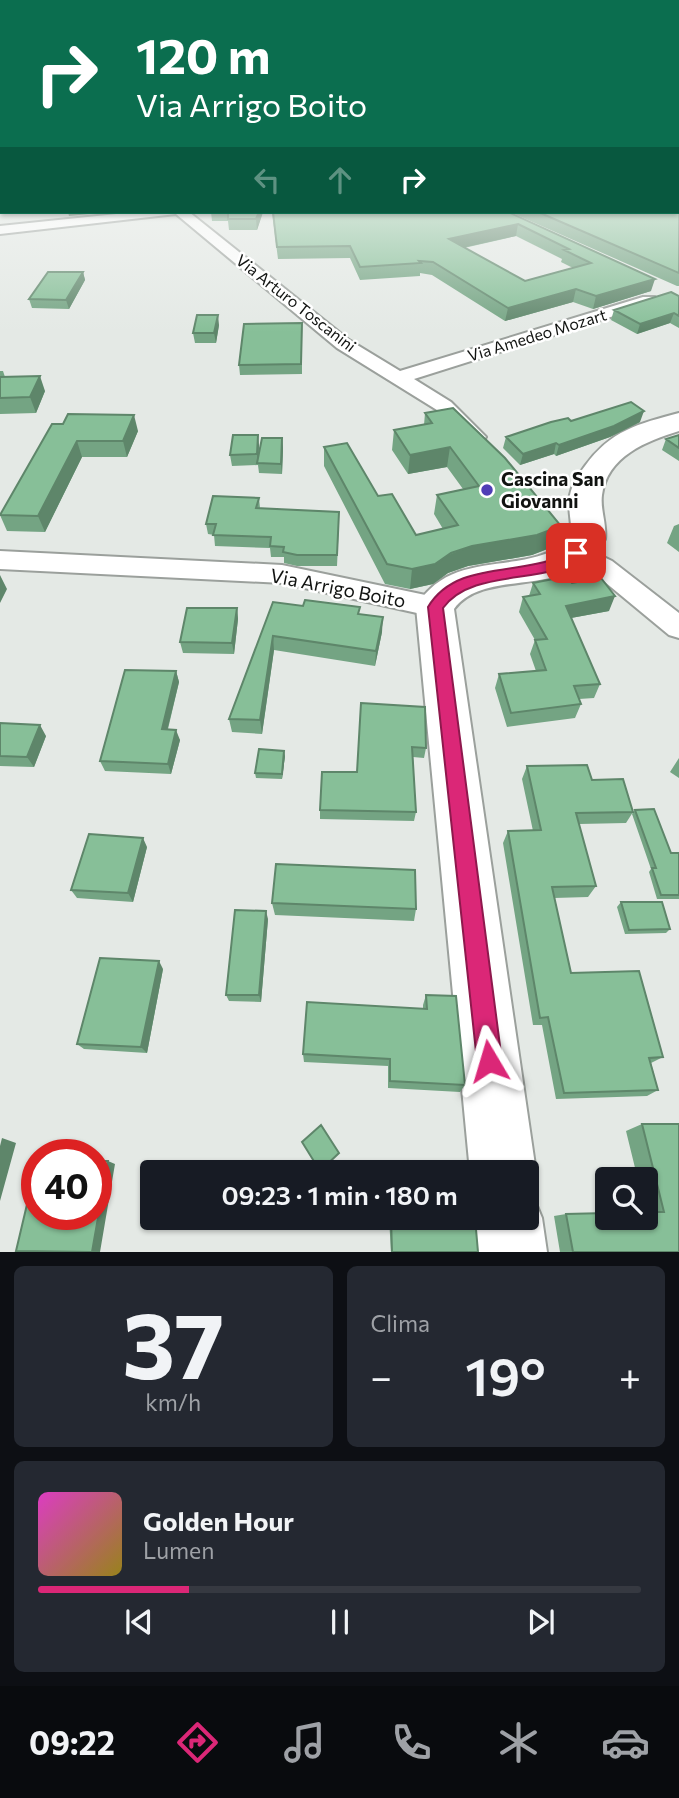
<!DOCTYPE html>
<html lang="it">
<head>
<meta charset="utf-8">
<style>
	:root { --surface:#171b24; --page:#242831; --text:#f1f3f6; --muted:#9ea1a6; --line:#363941; --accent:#db2777 }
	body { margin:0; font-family:Commissioner,sans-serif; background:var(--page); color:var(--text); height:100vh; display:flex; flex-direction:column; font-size:26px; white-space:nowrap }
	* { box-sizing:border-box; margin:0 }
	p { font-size:23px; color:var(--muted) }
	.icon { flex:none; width:38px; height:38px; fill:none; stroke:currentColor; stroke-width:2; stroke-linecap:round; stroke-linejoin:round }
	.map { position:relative; height:1252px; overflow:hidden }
	.sheet { display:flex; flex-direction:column; gap:14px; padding:14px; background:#0d0f14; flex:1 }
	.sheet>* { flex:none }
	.banner { position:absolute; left:0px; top:0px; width:679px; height:214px; box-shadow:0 2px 5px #0004; background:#0b6e4f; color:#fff; overflow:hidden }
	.tools { position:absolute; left:595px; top:1167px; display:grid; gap:14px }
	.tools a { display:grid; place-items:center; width:63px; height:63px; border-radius:7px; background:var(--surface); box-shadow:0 2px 5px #0004; font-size:35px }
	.speed { position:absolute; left:21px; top:1139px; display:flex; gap:14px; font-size:35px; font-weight:700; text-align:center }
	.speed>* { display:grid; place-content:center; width:91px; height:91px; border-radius:50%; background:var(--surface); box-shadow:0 2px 5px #0004; line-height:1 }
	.speed .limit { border:10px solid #d22; background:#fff; color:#111 }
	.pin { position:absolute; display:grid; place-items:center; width:60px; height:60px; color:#fff; margin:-30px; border-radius:14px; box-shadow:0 4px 10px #0006 }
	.me { position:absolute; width:77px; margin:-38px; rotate:353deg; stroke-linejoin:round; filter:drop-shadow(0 0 5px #0008) }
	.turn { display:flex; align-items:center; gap:24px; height:147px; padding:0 21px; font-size:32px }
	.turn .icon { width:91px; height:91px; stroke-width:2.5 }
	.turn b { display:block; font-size:49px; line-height:60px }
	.lanes { display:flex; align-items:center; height:66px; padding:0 21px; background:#0003; justify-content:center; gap:35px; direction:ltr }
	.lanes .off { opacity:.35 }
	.big { font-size:52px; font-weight:600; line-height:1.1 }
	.sheet .widget { flex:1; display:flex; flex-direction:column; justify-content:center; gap:10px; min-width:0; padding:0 24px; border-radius:10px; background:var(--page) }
	.sheet .dial { align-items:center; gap:0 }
	.dial b { font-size:91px; line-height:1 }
	.song { display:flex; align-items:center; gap:21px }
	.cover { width:84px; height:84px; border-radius:10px; background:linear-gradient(135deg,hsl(310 70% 55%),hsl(50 70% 35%)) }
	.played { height:7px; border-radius:4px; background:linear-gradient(90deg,var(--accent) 25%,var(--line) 25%) }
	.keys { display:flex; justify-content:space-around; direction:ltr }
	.heat { display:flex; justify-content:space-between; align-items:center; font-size:38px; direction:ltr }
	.sheet .tiles { flex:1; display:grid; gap:14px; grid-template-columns:1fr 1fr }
	.widget:last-child { grid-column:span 2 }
	.trip { position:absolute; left:140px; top:1160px; width:399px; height:70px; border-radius:7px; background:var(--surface); box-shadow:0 2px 5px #0004; font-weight:600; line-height:70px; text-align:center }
	.menu { display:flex; height:112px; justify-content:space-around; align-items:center; background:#090b0e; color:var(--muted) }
	.menu .icon { width:49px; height:49px }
	.menu .active { color:var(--accent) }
	.menu b { font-size:32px; color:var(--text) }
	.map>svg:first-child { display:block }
</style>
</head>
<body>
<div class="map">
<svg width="679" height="1252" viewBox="0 0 679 1252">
	<rect width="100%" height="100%" fill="#e4e9e5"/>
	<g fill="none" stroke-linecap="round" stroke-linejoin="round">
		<defs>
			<path id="street" d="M136,212H189L349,340L400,371L643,297H655L657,300L655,303L414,379L451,402L486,437L482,441H468L437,410L337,348L176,214L0,234V226Z
				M577,544L612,561L679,613V638L669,635L594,573L568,559L564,553L568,547Z
				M0,551L282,565L435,597L445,600L449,607L445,614L435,617L282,583L0,569Z"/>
			<path id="secondary" d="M679,413V431C647,441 607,456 602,495C600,510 607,524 605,539C573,603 487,565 454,609L536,1172L527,1192L532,1194L542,1218L547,1252H477L474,1218H527V1172H470L416,607C452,545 525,579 571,539C573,524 567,510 570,495C572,484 579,474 585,466C611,430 638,424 679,413Z"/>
		</defs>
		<use href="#street" stroke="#9ba09c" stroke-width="4"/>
		<use href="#secondary" stroke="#9ba09c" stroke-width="4"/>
		<use href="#street" fill="#fff" fill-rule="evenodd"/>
		<use href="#secondary" fill="#fff" fill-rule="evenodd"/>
	</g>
	<path fill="#74a483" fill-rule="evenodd" d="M679,157V286H677L510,212H677Z
		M211,212H263L257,230H229L228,221H212Z
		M272,212H508L651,291L593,309L573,302L505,321L432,275L420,273V276L360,280L350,258L278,259ZM516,236L562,259L561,262L573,268L525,281L464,248Z
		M83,272L85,280L69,309L32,308L29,299Z
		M679,296V328L670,323L637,334L611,320L614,310Z
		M219,325L216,343H195L193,333Z
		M302,332V374L240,375L239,365Z
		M0,371H3L5,377L45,391L36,413L0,414Z
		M425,413L555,546L532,555L468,566L448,573L433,584L410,589L385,584L324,466V447L378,496L416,535L443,529L434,514L437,495L463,489L447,467L408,474L392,450L394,430L424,425Z
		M571,421L640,422L610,437L556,456L554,454L520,465L503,448L506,437Z
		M52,424L138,431L127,457H82L45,532L7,531L0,515Z
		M679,435V461L662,450L666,439Z
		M282,438L283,448L282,474L259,473L258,465L232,466L230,455L259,445L258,462Z
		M259,498L260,508L339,523L337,566H297L284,563V557H271L270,548L215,546L214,535L208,534L206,524Z
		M679,524V552L667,543L674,526Z
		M533,583H572L609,611L571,618L600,684L594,698L579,699L581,704L575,718L507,727L495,688L499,674L536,671L530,654L535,640L519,612L523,597L529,596Z
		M273,602L359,614L382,632L375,666L274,650L262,734L232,732L229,719Z
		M237,608L238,619L234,654L183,653L180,642Z
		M176,671L179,682L168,729L180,740L171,774L105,771L100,761Z
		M361,703L426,748L424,758L413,757L416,812L414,821L320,819V810L357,772Z
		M0,723L46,736L34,767L0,766Z
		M285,756L282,779L256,778L255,773Z
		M679,758V778L670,772Z
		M527,766L592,780L633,812L626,823L579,824L596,886L588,897L554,898L571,973L663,1057L651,1063L658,1090L647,1096L556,1099L542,1025H533L503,843L508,831H533L522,779Z
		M635,810L671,853H679V899H657L649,872L651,869L632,814Z
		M147,847L133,902L77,898L71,890Z
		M621,902L670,929L666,933L625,934L617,907Z
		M272,903L416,909L414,921L275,915Z
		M268,919L261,1002L229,1001L226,995Z
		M163,969L147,1053L84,1049L77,1044Z
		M426,995L465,1085L460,1092L388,1088V1066L304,1062L303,1054L423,1009V1005Z
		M642,1124L679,1252H560L554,1216L566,1214L646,1218V1180H638L626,1131Z
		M389,1218H475L478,1252H391Z"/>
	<path fill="#5e866a" d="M68,212H111L69,216Z
		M259,212H263L257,230L256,219Z
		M518,224L516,236L448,251L449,239Z
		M83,272L85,280L69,309L66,300Z
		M655,279L651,291L593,309L596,296Z
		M576,289L573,302L505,321L508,308Z
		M674,313L670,323L637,334L640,324Z
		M218,315L219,325L216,343L214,333Z
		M40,376L45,391L36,413L30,397Z
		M644,411L640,422L610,437L556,456L559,445Z
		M134,415L138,431L127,457L123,441Z
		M258,435L259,445L258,465L257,454Z
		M282,438L283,448L282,474L281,464Z
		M77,441L82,457L45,532L38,516Z
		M556,443L554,454L520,465L523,454Z
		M450,447L447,467L408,474L410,455Z
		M561,526L555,546L532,555L468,566L448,573L433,584L410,589L412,569L472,546Z
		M0,575L7,589L0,603Z
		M615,596L609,611L560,620L566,606Z
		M237,608L238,619L234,654L232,643Z
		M383,617L382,632L375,666L376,651Z
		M273,636L274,650L262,734L260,720Z
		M176,671L179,682L165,739L162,729Z
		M40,725L46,736L34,767L27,757Z
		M176,730L180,740L171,774L168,764Z
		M284,751L285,756L282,779V774Z
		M143,838L147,847L133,902L128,893Z
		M266,911L268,919L261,1002L259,995Z
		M159,961L163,969L147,1053L141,1047Z
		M2,1138L16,1143L0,1201V1146Z
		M108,1161L115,1164L100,1252H92Z"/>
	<path fill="#87bf98" stroke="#5e866a" stroke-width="2" fill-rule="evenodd" d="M677,157H679V180H678L679,185V273L538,212H677Z
		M228,212H259L256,219H228Z
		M273,212H508L655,279L596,296L576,289L508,308L433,262L419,261L421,263L360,267L350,246L277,247ZM518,224L569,249L564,250L591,263L525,281L449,239Z
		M48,272H83L66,300L29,299Z
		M671,292L679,296V316L674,313L640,324L614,310Z
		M197,315H218L214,333H193Z
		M302,323L301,364L239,365L244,324Z
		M40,376L30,397L0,398V377Z
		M631,402L644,411L614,426L559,445L556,443L523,454L506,437L551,422L568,418L571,421Z
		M453,408L505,458L561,526L537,535L472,546L451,553L435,564L412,569L387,564L324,447L347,443L378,496L392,494L416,535L458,525L437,495L479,486L450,447L410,455L394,430L432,423L425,413Z
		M68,414L134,415L123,441H77L38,516L0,515L52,424H63Z
		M233,435H258L257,454L230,455Z
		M679,435V448L666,439Z
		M262,438H282L281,464L257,463Z
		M213,496L259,498L256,508L339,512L337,555H297L283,552L284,547L270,546L271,537L213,535L216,524H206Z
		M568,576L572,583L601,578L615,596L566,606L600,684L574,686L581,704L511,713L499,674L546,670L535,640L547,639L523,597L540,594L533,583Z
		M305,600L360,607L358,614L383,617L376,651L273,636L260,720L229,719L273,602L303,606Z
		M187,608H237L232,643L180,642Z
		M125,670L176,671L162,729L176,730L168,764L100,761Z
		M361,703L425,707L426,748L412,747L416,812L320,810L322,772H357Z
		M0,723L40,725L27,757L0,756Z
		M259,749L284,751L282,774L255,773Z
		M587,765L592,780L623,779L633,812L576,813L596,886L552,887L571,973L639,971L663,1057L649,1058L658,1090L564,1093L548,1017L540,1018L508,831L541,830L527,766Z
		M654,809L671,853H679V895H661L652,868H656L635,810Z
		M89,834L143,838L128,893L71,890Z
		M276,864L415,870L416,909L272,903Z
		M621,902H662L670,929L629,930Z
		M235,910L266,911L259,995H226Z
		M100,958L159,961L141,1047L77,1044Z
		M426,995L456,996L465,1085L390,1081V1059L303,1054L307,1002L427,1009Z
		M642,1124H679V1252H573L566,1214L607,1213V1218H646V1212H664Z
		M321,1125L339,1153L320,1171L302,1142Z
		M96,1161H108L92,1252L16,1251L37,1162V1214H96Z
		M391,1218H475L478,1252H392Z"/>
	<linearGradient id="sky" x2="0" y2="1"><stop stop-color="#90b2e8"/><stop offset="0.47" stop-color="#f3f5f3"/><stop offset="1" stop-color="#f3f5f3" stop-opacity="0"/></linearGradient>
	<rect width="679" height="332" fill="url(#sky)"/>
	<path fill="#db2777" stroke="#8e194d" stroke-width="2" d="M576,548L584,553C555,588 474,565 443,608L502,1061L498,1070L489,1073L481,1070L477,1061L428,607C455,562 514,575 557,558C564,555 569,550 576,548Z"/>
	<circle fill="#4f3eb6" stroke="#fff" stroke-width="2.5" cx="487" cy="490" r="7"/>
	<g text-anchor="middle" stroke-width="5" stroke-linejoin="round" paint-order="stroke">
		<g font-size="16" fill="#111311" stroke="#fff">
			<text transform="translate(296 303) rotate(38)" y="6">Via Arturo Toscanini</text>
			<text transform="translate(537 335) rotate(-17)" y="6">Via Amedeo Mozart</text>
		</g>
		<g font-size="19" font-weight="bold" fill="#111311" stroke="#fff" text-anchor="start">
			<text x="501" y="486">Cascina San<tspan x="501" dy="22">Giovanni</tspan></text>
		</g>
		<g font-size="19" fill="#111311" stroke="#fff">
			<text transform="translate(338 588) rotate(11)" y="7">Via Arrigo Boito</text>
		</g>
	</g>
</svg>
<div class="tools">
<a><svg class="icon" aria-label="search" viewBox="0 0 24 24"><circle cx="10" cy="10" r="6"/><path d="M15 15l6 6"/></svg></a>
</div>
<div class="speed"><div class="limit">40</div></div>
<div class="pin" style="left:576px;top:553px;background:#d93025"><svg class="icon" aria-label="arrive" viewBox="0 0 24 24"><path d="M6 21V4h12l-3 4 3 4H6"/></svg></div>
<svg class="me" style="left:489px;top:1061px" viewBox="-20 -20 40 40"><path d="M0-17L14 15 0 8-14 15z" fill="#db2777" stroke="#fff" stroke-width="4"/></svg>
<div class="trip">09:23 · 1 min · 180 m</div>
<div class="banner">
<div class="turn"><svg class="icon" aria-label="right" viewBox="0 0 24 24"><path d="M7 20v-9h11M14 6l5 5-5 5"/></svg><div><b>120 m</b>Via Arrigo Boito</div></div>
<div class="lanes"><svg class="icon off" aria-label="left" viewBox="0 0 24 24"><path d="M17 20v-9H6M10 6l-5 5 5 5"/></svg><svg class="icon off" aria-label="ahead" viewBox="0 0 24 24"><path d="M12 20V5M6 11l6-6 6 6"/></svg><svg class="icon" aria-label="right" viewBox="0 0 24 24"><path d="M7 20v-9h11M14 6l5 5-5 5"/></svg></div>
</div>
</div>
<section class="sheet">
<div class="tiles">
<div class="widget dial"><b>37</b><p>km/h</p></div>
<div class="widget"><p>Clima</p>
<div class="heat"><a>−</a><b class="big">19°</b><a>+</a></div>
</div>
<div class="widget">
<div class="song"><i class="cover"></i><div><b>Golden Hour</b><p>Lumen</p></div></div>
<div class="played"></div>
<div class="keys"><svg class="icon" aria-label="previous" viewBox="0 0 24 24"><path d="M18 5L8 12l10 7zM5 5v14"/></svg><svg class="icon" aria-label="pause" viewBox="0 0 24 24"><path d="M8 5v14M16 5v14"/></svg><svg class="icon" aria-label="next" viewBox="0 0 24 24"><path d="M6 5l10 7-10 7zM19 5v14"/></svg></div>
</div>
</div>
</section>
<nav class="menu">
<b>09:22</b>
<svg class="icon active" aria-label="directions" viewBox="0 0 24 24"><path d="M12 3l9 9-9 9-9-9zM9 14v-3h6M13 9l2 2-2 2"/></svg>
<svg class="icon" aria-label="music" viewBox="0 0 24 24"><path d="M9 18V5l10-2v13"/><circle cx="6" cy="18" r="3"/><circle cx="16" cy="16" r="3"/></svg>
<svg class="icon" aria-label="phone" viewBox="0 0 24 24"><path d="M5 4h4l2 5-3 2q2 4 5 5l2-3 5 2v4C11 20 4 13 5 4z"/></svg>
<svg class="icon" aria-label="climate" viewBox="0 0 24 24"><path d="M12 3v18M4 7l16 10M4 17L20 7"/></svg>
<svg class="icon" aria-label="car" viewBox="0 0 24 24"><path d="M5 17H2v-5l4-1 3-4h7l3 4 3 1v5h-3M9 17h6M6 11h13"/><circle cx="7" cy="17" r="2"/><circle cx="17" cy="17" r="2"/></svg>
</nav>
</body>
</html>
